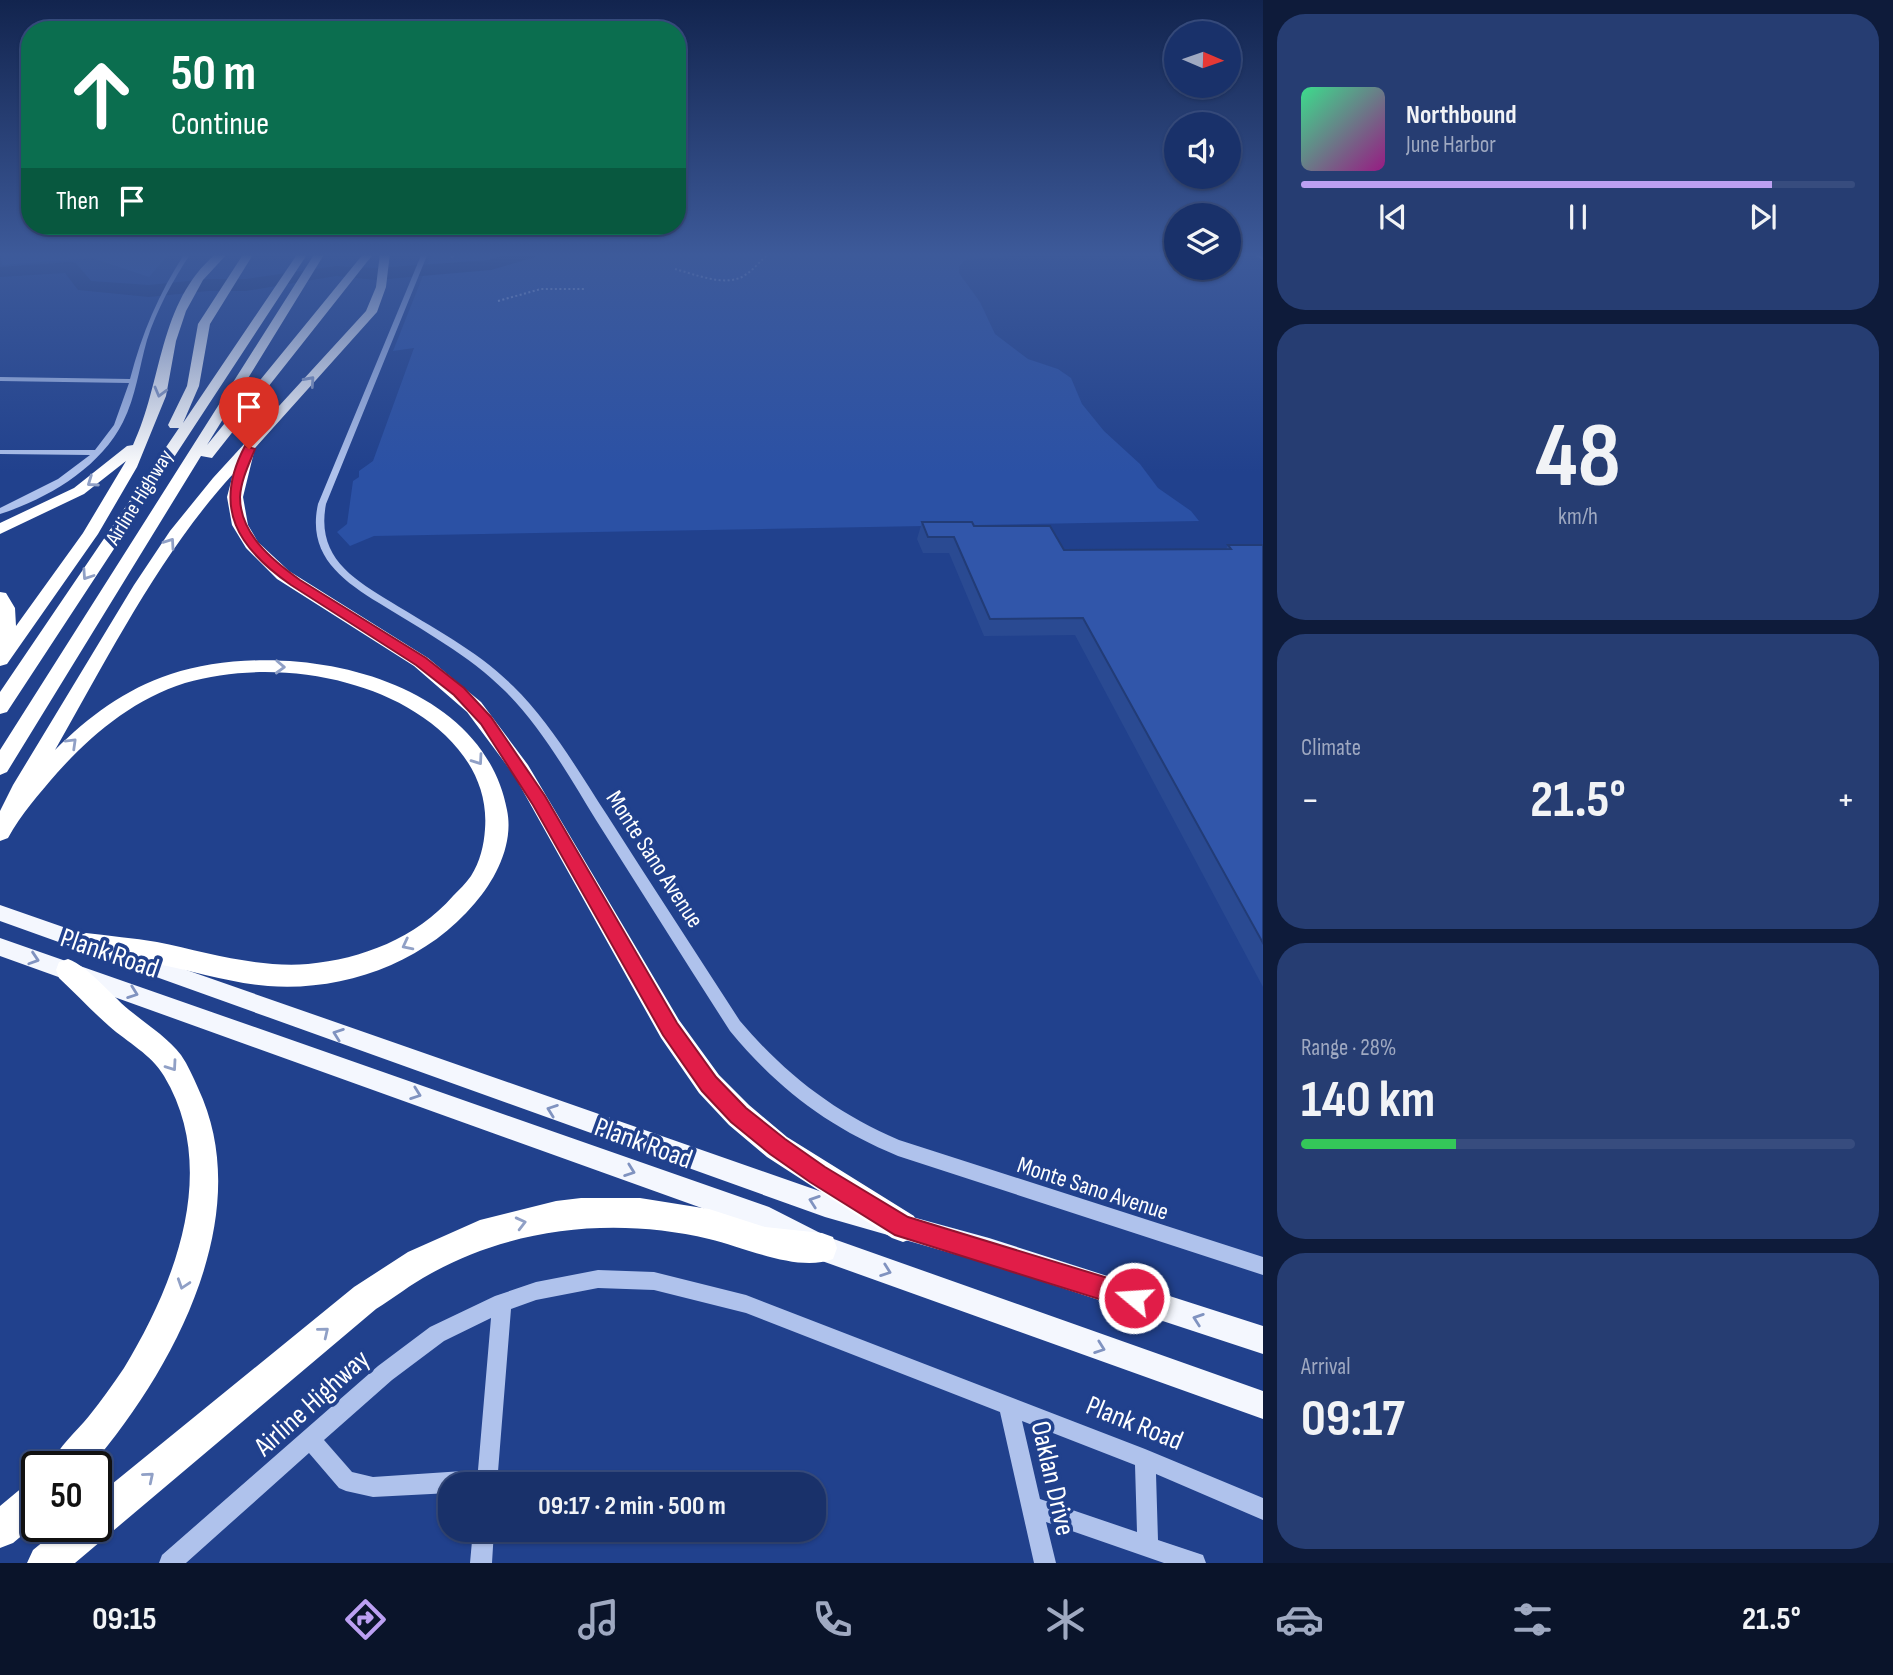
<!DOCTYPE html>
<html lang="en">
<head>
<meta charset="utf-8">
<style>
	:root { --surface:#19316a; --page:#263d72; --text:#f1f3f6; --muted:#9fa9c1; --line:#374c7e; --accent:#bca0f2 }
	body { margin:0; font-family:"Sofia Sans Condensed",sans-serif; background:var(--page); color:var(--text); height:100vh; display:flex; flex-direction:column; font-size:26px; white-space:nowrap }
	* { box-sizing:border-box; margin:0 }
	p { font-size:23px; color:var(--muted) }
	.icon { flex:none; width:38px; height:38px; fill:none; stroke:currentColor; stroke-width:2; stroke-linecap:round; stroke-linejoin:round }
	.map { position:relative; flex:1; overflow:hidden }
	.sheet { display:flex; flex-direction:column; gap:14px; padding:14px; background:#0e1b3a; width:630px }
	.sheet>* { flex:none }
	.hud { position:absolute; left:21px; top:21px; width:665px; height:214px; border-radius:28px; box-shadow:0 2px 5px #0004,0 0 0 2px var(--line); background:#0b6e4f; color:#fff; overflow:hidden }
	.needle { width:46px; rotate:92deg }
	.buttons { position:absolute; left:1164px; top:21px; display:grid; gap:14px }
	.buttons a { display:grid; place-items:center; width:77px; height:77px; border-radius:50%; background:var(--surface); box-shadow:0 2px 5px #0004,0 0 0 2px var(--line); font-size:35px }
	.speed { position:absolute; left:21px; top:1451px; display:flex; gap:14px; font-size:35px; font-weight:700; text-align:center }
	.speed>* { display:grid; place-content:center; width:91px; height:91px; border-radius:50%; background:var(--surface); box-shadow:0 2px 5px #0004,0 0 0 2px var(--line); line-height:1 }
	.speed .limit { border:4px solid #111; border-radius:10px; background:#fff; color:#111 }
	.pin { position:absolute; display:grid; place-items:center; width:60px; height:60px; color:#fff; margin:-72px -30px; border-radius:50% 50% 50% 0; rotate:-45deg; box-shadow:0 0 7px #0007 }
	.pin .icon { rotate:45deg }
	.me { position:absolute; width:77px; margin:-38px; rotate:288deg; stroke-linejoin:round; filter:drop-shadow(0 0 5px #0008) }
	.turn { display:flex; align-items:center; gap:24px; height:147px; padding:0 35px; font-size:32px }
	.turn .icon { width:91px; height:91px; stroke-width:2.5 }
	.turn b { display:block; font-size:49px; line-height:60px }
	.then { display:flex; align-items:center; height:66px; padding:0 35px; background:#0003; gap:14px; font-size:26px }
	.big { font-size:52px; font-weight:700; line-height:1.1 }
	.sheet .card { flex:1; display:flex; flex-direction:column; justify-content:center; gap:10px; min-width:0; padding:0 24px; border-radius:28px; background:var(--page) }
	.sheet .dial { align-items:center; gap:0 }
	.dial b { font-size:91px; line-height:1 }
	.song { display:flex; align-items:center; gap:21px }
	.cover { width:84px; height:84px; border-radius:10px; background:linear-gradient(135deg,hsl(150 70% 55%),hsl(310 70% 35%)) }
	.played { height:7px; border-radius:4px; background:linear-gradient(90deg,var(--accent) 85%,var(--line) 85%) }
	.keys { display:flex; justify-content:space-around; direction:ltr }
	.heat { display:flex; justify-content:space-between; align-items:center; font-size:38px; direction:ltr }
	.charge { height:10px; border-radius:5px; background:linear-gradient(90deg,#34c759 28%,var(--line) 0) }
	.trip { position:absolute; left:438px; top:1472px; width:388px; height:70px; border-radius:28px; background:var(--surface); box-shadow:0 2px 5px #0004,0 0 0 2px var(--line); font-weight:700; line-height:70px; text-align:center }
	.dock { display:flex; height:112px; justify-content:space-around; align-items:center; background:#0a142a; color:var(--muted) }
	.dock .icon { width:49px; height:49px }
	.dock .selected { color:var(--accent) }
	.dock b { font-size:32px; color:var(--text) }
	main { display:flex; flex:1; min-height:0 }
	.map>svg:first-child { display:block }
</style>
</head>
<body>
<main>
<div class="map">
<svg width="1263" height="1563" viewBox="0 0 1263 1563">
	<rect width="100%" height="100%" fill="#21418d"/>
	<path fill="#2b51a5" d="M0,253H170L149,277L92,258L2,265Z
		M432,253H1045L965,260L959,267V273L980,302L995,334L1028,359L1058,369L1071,378L1082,404L1104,431L1140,464L1158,488L1191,511L1199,521L374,536L350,546L337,532L347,524L353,481L359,477V471L373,461L414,348L393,351Z"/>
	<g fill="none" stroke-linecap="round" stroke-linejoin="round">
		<path fill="#172f6c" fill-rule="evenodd" d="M511,253H539L536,257L491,270L376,280L336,276L246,291H208L149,297L78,290L65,273L0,277V267L70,262L76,263L91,281L149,285L208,279H246L336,266L376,268L489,260Z"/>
		<path stroke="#afc2ec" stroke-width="2" stroke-dasharray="2 2.5" stroke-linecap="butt" d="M452,258L455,253
			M675,269C694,274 727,288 745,275C755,269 761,259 770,253
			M498,301L541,289H586"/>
		<path fill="#afc2ec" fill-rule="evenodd" d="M185,253H191C173,280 157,309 147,340C139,368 136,396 123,422C100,468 47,499 0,514V508L58,479L90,455L0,454V450H95L114,425L129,383L0,381V377L130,379C142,333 159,293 185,253Z
			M422,253H428L326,504C316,556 351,578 391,602C433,628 478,651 513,686C551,723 578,771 607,815C651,884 696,953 740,1021C785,1074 835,1113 899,1140L1263,1257V1275L898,1156C828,1127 778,1089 730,1031C685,961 641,891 596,820C569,776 542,728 505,691C469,655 422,630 379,603C340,579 307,554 318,504Z
			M1251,253L1263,256V260Z
			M598,1270L654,1272L746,1295L1145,1449L1263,1498V1520L1156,1474L1158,1540L1203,1555L1206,1563H1164L1046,1522L1056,1563H1034L1000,1412L746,1313L654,1290L598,1288L536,1300L511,1309L497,1484H450V1493L373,1497L346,1491L339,1488L309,1453L186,1563H159L162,1555L378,1366L430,1327L495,1296L536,1282ZM491,1318L478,1470L373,1477L352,1472L324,1440L392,1380L444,1341ZM1022,1421L1135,1465L1137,1532L1040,1499Z
			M473,1530H494L492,1563H470Z"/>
		<path fill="#f4f7fe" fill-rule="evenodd" d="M0,905L825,1193L989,1238L1263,1326V1354L989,1264L825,1217L0,921Z
			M0,938L769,1207L828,1237L1263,1391V1419L822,1261L763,1230L0,956Z"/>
		<path fill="#fff" fill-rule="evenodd" d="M217,253H228L203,280L186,311L176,341L166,396L137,467L98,534L7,664L0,666V592L6,593L15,608L16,626L83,533L126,461L84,494L0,534V523L74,488L127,446L133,445C163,382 158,301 217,253Z
			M244,253H254L210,324L199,386L183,423L298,253H308L7,712L0,714V692L179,428H170L168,425L187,386L198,324Z
			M315,253H325L207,445L364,253H374L212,458L201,456L7,772L0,775V750Z
			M380,253H390L386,287L377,312L255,448L243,497L248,525L258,542L289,571L428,658L481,702L528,765L679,1020L719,1075L749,1105L787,1137L914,1216L918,1227L914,1238L903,1242L892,1238L767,1157L729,1125L699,1093L661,1038L514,775L467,712L414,666L277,579L246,548L232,525L227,497L233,474C159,555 109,656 55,750C88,717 125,689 171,674C284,637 481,672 507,810C514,843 496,879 475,903C426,962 344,992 268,986C230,983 194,971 157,964C131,958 102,960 77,951L74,944L77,937L86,933C110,936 133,938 157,942C206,952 256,968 308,964C362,959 416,938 453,896C459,890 466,883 471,876C480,862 484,845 485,829C491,752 414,700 347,683C296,669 237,668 185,683C134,699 92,734 57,773C39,794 21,814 8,838L0,841V811L13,785L134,585L170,531L213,478L366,311L376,287Z
			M68,959C90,967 113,998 133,1013C149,1026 168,1038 181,1055C188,1065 193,1077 198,1088C258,1215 173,1370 91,1466H50C59,1446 76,1432 89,1416C101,1401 113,1384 124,1368C175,1284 220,1169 164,1076C152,1055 127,1042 109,1026C92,1011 76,994 59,978L56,970L59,962Z
			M581,1198H640L709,1209L765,1227L822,1233L833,1237L837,1248L833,1259C798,1273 744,1247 709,1239C616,1217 514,1227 430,1274C411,1284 394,1298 376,1309L75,1563H27L33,1550L62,1526H96V1497L354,1287L408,1252L480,1220L556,1201Z
			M37,1481V1523L13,1543L0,1548V1506L24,1486Z"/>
	</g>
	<path fill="#2a4a92" d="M922,522L974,526L1064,550L1226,549L1228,545H1263V987L1075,635L984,636L949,553H923L917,539Z"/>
	<path fill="#3156aa" stroke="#223c77" stroke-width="2" d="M922,522H972L974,526H1050L1064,550L1231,549L1228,545H1263V943L1083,618L990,619L954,537H928Z"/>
	<defs><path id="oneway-chevron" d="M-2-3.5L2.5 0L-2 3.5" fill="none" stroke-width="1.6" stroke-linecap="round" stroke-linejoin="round" transform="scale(1.75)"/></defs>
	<g stroke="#90a0c6">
		<use href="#oneway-chevron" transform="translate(310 381) rotate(-48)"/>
		<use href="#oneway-chevron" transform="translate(160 392) rotate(105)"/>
		<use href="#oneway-chevron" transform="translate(92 482) rotate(145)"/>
		<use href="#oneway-chevron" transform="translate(170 543) rotate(-55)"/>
		<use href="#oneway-chevron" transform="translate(87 575) rotate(124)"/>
		<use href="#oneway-chevron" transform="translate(280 667) rotate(2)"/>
		<use href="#oneway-chevron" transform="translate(72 743) rotate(-44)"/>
		<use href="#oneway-chevron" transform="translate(478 760) rotate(55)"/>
		<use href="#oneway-chevron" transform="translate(407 945) rotate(153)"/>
		<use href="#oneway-chevron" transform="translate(172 1066) rotate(55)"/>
		<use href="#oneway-chevron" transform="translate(521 1223) rotate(-14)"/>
		<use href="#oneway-chevron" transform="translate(183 1284) rotate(108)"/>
		<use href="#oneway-chevron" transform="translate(324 1332) rotate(-39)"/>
		<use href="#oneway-chevron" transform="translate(149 1477) rotate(-40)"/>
	</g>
	<g stroke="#8093c0">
		<use href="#oneway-chevron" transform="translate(34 959) rotate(18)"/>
		<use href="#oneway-chevron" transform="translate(133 993) rotate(20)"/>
		<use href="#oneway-chevron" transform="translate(338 1034) rotate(-160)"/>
		<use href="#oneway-chevron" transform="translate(416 1094) rotate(20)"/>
		<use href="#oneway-chevron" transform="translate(552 1110) rotate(-160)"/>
		<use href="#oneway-chevron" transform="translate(630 1171) rotate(20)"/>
		<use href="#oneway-chevron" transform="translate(814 1201) rotate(-161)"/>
		<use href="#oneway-chevron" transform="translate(886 1271) rotate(20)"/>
		<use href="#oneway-chevron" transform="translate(1198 1319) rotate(-161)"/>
		<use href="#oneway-chevron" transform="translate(1100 1348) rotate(20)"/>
	</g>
	<linearGradient id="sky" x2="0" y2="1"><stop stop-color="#12244e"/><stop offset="0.54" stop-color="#3d5a9a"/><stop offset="1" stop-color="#3d5a9a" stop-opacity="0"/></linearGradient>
	<rect width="1263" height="472" fill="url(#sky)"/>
	<path fill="#e11d48" stroke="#92132f" stroke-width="2" d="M245,446L255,449C249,464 241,480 240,497C240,534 272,560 300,580L426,658L464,688L491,717L545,796L677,1023L716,1077L746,1108L785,1139L825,1167L908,1217L1134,1286L1142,1289L1146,1298L1142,1306L1134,1310L895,1235L810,1182L770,1154L731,1122L702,1091L663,1035L533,805L481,724L454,695L416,665L291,585C238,548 212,508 245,446Z"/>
	<g text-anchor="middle" stroke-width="7" stroke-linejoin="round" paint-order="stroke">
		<g font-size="21" fill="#fff" stroke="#21418d">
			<text transform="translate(139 497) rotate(-58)" y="7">Airline Highway</text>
		</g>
		<g font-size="24" fill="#fff" stroke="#21418d">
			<text transform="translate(655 859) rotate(57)" y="8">Monte Sano Avenue</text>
			<text transform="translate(1093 1188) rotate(18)" y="8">Monte Sano Avenue</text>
		</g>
		<g font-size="28" fill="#fff" stroke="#21418d">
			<text transform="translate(110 952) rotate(19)" y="10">Plank Road</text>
			<text transform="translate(644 1142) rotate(20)" y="10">Plank Road</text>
			<text transform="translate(311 1402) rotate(-42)" y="10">Airline Highway</text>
			<text transform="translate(1135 1422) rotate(22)" y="10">Plank Road</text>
			<text transform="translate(1054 1478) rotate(77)" y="10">Oaklan Drive</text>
		</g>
	</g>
</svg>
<div class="buttons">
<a><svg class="needle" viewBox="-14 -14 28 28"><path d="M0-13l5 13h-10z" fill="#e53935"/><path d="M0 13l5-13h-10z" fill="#9fa9c1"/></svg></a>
<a><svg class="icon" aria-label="sound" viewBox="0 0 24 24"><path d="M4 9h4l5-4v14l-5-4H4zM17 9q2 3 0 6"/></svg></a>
<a><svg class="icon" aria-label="layers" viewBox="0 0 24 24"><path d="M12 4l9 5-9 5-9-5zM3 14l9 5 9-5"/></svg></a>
</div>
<div class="speed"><div class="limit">50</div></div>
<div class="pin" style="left:249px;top:449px;background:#d93025"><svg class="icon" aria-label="arrive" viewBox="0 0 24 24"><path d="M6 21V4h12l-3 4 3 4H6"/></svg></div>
<svg class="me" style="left:1134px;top:1298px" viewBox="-20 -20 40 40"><circle r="17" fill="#e11d48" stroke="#fff" stroke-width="3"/><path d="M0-11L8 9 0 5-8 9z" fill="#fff"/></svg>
<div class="trip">09:17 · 2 min · 500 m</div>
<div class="hud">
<div class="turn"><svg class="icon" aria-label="ahead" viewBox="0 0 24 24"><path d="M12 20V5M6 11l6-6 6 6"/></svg><div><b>50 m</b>Continue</div></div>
<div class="then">Then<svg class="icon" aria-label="arrive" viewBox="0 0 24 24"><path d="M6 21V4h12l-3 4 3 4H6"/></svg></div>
</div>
</div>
<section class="sheet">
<div class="card">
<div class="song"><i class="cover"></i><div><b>Northbound</b><p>June Harbor</p></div></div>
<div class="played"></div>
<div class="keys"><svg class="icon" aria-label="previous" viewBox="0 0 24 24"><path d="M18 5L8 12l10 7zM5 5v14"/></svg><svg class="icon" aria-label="pause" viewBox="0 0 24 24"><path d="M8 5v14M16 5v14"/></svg><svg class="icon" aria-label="next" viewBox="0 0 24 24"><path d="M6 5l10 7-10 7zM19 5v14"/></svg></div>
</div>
<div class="card dial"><b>48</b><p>km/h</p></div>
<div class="card"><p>Climate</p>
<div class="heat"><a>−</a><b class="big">21.5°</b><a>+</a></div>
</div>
<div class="card"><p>Range · 28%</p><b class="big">140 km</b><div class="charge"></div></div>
<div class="card"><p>Arrival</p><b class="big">09:17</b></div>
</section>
</main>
<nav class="dock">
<b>09:15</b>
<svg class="icon selected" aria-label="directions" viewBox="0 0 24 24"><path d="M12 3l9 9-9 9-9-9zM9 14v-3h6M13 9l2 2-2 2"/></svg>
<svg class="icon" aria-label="music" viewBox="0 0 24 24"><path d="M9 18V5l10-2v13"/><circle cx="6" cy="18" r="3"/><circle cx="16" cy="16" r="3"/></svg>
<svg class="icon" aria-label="phone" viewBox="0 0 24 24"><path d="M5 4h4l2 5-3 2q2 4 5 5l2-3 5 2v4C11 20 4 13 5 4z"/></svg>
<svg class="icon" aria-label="climate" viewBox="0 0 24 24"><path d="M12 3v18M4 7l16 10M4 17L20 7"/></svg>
<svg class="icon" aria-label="car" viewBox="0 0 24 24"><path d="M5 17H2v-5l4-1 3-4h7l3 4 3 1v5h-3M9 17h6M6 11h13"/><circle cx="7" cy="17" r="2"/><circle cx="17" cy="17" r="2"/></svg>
<svg class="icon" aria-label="filters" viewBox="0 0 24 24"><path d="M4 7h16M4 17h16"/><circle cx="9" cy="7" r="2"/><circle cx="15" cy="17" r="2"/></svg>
<b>21.5°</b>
</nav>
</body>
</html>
